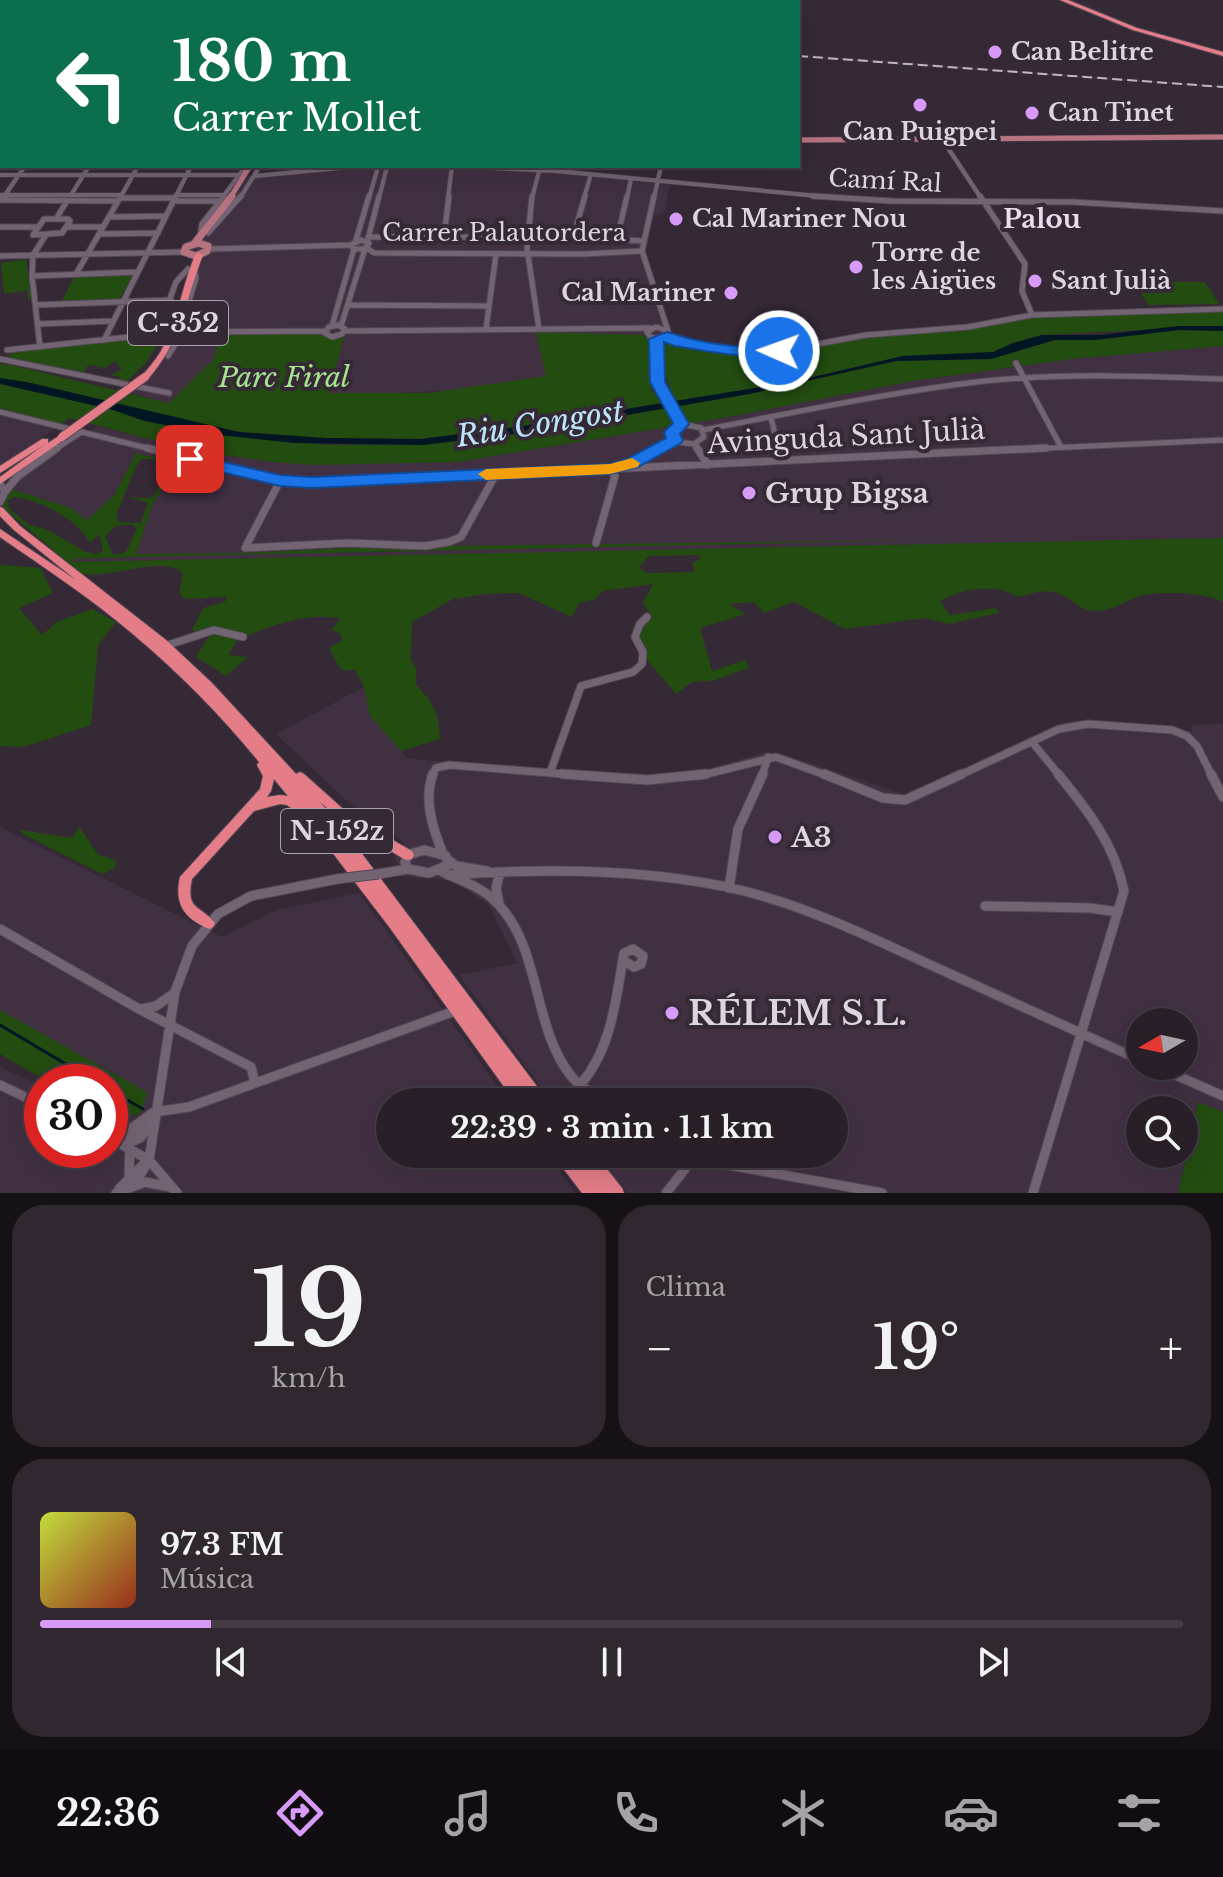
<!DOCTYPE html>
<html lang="es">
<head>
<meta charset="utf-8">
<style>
	:root { --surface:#281f28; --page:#302730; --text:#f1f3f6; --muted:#a5a2a8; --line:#443d45; --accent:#d89af8 }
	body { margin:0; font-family:"Libre Baskerville",serif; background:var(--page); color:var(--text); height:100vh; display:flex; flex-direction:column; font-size:30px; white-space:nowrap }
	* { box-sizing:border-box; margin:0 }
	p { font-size:26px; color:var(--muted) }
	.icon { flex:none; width:44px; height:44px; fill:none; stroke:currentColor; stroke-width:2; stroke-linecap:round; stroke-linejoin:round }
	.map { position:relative; height:1193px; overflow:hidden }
	.details { display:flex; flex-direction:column; gap:12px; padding:12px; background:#161116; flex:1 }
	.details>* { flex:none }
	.hud { position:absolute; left:0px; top:0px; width:800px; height:168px; box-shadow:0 8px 32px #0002,0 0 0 2px var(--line); background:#0b6e4f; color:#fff; overflow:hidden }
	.needle { width:52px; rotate:261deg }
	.controls { position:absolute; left:1126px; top:1008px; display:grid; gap:16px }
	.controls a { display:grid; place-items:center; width:72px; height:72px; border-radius:50%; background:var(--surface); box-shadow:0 8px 32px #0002,0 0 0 2px var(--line); font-size:40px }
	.speed { position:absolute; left:24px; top:1064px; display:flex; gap:16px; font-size:40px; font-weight:700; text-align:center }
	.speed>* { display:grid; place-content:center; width:104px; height:104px; border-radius:50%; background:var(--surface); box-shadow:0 8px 32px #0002,0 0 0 2px var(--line); line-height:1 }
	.speed .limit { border:12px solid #d22; background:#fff; color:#111 }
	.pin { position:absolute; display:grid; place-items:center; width:68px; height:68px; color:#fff; margin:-34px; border-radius:16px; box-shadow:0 4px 12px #0006 }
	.me { position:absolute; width:88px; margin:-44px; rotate:272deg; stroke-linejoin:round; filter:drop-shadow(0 0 6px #0008) }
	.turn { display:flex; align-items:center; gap:28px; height:168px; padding:0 40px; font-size:36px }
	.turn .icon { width:104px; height:104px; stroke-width:2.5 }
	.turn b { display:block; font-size:56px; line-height:68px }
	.big { font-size:60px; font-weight:800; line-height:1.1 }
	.details .card { flex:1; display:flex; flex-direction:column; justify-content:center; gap:12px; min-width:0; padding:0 28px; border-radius:32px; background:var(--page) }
	.details .dial { align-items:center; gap:0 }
	.dial b { font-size:104px; line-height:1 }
	.song { display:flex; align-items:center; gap:24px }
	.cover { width:96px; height:96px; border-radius:12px; background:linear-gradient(135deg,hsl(70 70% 55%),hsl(10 70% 35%)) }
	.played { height:8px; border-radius:4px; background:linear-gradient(90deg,var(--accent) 15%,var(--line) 15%) }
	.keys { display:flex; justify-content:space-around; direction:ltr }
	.heat { display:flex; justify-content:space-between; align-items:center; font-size:44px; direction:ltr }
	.details .tiles { flex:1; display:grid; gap:12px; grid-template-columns:1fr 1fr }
	.card:last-child { grid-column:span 2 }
	.trip { position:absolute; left:376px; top:1088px; width:472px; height:80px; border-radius:40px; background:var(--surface); box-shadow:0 8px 32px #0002,0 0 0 2px var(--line); font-weight:800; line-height:80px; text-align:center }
	.tab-bar { display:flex; height:128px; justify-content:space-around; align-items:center; background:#100c10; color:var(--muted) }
	.tab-bar .icon { width:56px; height:56px }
	.tab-bar .active { color:var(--accent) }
	.tab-bar b { font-size:36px; color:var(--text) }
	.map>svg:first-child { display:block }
</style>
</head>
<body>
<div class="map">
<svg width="1223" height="1193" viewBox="0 0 1223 1193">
	<rect width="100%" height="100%" fill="#362936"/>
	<path fill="#413042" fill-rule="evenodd" d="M798,54L1223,86V88L798,57Z
		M353,166H536L670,181L665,212L653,216L646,251L670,337L656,342L643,335L536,333L547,376L462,389L367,395L328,393L344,337L224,330L213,360L169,403L123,391L157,360L174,326L196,249L248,176Z
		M1223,346V538L70,562L72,559L134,557L888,540L372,547L244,553L135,554L153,503L179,464L136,453L114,495L87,520L71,508L11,489L14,482L97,426L191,450L272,462L313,465L458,462L728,417L913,381L1071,359Z
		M0,408L61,424L0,470Z
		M364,687L370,716L408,759L681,776L767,752L783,754L906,795L1055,725L1078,720L1192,732L1191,725L1223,724V1112L1198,1102L1178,1193H628L595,1154H834V1102H552L459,975L518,963L488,904L451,880L403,877L394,856L404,842L348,802L276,734ZM1140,1022H1184V1066H1140ZM1140,1110H1184V1154H1140Z
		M0,827L222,937L277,910L359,893L509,1102H390V1154H547L575,1193H0V1067L42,1086V1150H110V1115H138L147,1093L0,1010Z"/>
	<path fill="#234c10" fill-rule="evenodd" d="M26,259L31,299H28L27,290L4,294L1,263Z
		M76,274H134L118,301L60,304Z
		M1135,282H1205L1219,304L1148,305Z
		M1223,310V326L1042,335L1013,343L993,352L903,356L792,382L516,427L421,439L325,438L239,432L0,378V364L11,365L169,403L213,360L223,330L325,331L326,335L344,337L329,393H428L546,376L536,332L643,335L650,340L652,392L670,388L666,376L665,341H669L771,355L865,337L965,330L1033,317Z
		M1179,330L1223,331V346L1071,359L913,381L728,417L458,462L313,465L272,462L191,450L69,418L61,424L0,408V384L110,409L145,421L211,434L328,445H423L522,433L749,394L896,361L991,359L1055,340H1095Z
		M163,335L145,364L126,382L118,380L120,377L111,375L122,369L115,361L105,368L88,365L84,372L7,357L15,352Z
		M136,453L180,464L153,503L136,554L244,553L372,547L924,540L134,557L72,559L71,562L1223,538V602C1209,593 1162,591 1144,595C1128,599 1115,610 1098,611C1078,612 1071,595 1053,592C1040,589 1029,595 1017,597C996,582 961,589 940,601L950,615L995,608L999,613L949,624L925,618L845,629L794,602L764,613L754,602L729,604L746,614L700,628L712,671L745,660L749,668L715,680L692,682L676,694L634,645L632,627L653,617L643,603L653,584L603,591L594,600L579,603L572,617L519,593L486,594L453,599L412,622L411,660L416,668V685C434,703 439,714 440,739L401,751L370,716L364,687L355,670H341L329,648L343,640L338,631H331L340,619C308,610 269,628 238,639L228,655L248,657L226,676L196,657L209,636L192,630L203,608L225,602L227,597L184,599L179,592L183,574C166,553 105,581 81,573L3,508L11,489L71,508L87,520L114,495ZM141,459H154L173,466L152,498L129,497L148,503L141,523L119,522L116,515C125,497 129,477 141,459ZM14,497C41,500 77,519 90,543L99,534L103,551L95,554L84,551L48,530L28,524L9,509L8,501ZM132,524L137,528L126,552L113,555L105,536L116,526ZM699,555L700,560L692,562L695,572L646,573L639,567L649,556Z
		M0,565L40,568L53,593L19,608L42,635L57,622L92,609L116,622L98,645L91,725L24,747L0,746Z
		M79,827L98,854L116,861L115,868L102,874L23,834L20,830L72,838Z
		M0,1010L147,1092L143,1109L138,1115H110V1082H48L0,1054Z
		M1198,1102L1223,1112V1193H1178Z"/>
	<path fill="#001723" d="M1178,326H1223V331L1179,330L1095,340H1055L991,359L896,361L749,394L522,433L423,445L294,443L211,434L145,421L110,409L0,384V378L27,382L239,432L325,438L421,439L516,427L792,382L903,356L993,352L1013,343L1042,335H1101Z"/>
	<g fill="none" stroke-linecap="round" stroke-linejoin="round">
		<path stroke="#001723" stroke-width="3" d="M0,1025L96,1082
			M110,1090L143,1109"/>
		<defs>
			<path id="minor-far3" d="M0,91L2,88
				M942,139L981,198
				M450,166L556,171L839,198
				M0,175H240
				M255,176L360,166
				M0,195H121
				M71,195L89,166
				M177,195H225
				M3,198L25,166
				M120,198L138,166
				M175,198L191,166
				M222,198L246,166
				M240,198L260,166
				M369,198L378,167
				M379,198L387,167
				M448,198L452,166
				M532,198L540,168
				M584,198L591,174
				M627,198L631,179
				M654,198L661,166"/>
			<path id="minor-far2" d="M532,196L527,248L539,329
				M654,196L642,251L668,331
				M813,196L891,201L1073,202L1223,211
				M980,196L1025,264L1022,291L1032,315
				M3,198L5,196
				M120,198H175
				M0,200L118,201
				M174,201H221
				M109,217L166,216
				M44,219H68L70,221L62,233L33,235Z
				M56,219L67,201
				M0,227H36
				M66,227H103
				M208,233L241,196
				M99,234L158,233
				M200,236L202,224L224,196
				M444,236L449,196
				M368,237H573L644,241
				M573,237L585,196
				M368,239L379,196
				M617,239L627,196
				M356,240L369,196
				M361,240L369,243L365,249H354L350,245Z
				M367,248L374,253L585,254L642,251
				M209,249L350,245
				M0,256L184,252
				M76,274L121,196
				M32,276L138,272
				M35,305L171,300
				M348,305L489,306
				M37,324L113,321
				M338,325L345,329L342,334L332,337L325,333L329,327Z
				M332,326L354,249
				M341,326L365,249
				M656,327L668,331L667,336L660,339L650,337L647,332Z
				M486,329L496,254
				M345,331L651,328
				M179,332L325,331
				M667,336L675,342L769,353L866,335L968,327L1032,315L1223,309
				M656,339L658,382L682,424
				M104,340L176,196
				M40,347L32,276L33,255L46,235
				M7,350L157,334L176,282L188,269
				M168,356L176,343L196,278L194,268
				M0,359L169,393
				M1016,363L1061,447
				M0,412L155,450
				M771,418L779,450
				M682,424L701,428L704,437L694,444L678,442L672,432Z
				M703,430C797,412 890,392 985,381C1064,373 1144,376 1223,379
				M694,444L698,450
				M54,450L80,433
				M655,450L675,440
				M1004,450L1223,440"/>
			<path id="minor-far1" d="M147,448L280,481L312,483L1046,448
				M697,448L708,465
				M778,448L781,461
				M624,466L659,448
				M280,481L245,548L348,543L425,546L449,542L461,537L496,474
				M0,484L5,492L0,502
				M5,492L17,477L57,448
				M596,543L615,476L610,469
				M165,646L214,630L243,637
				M1032,742L1060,776
				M550,773L581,686L633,672L642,664L643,652L635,637L640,624L647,617
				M431,776L436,768L449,765L589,776
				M699,776L776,757L828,776
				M762,776L768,757
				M958,776L1059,729L1088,724L1172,730L1187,736L1197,746L1212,776"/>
			<path id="minor" d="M433,774C423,800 433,829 443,854
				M562,774L647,780L706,774
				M824,774L883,798L905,800L962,774
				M1211,774L1223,797
				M424,850L446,856L448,865L429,873L408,869L405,862L408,855Z
				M448,860L456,866L487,871
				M441,871C459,880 480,886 495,901C542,946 531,1025 571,1076C580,1087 593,1094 605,1102
				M379,874L408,869
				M448,875C545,868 649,868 744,891C807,907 866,935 924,962C996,995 1068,1027 1140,1060
				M729,888L738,829L763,774
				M499,904L496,888L500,872
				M985,906L1090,908L1118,912
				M0,929L139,1009L251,1067L255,1083
				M142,1009L156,1006L173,994
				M1155,1066L1223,1096
				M0,1085L42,1105
				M580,1085C612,1049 616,998 624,953L633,949L643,956L641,964L634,967L623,960
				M154,1112L189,1107L455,1011
				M110,1133L132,1128L154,1112
				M110,1138L149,1160L177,1193
				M129,1143L140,1138L152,1123
				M693,1154L723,1164L882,1193
				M129,1178L130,1139L141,1122
				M134,1185L149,1160L175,992L192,946L218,914L251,896L337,879
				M119,1189L147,1161
				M116,1193L145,1182L170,1187
				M666,1193L696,1155
				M1033,1193L1124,891C1115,845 1087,809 1058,774"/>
			<path id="major-far1" d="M798,140L1223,137
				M230,198L250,166"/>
			<path id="major" d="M198,243L208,246L207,251L196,256L184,252L186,247Z
				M194,244L232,196"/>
			<path id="highway" d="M332,0H339L337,2H330Z
				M345,0H351L349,2H343Z
				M1060,0H1068L1137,28L1223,52V56L1133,30Z
				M196,253H199L203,255C185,300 182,341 148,379H142L141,377C148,369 155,361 161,351C178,321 182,285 196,253Z
				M62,434L66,437L65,439L0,484V477L44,445L0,473V466L42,439H48V443Z
				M0,507L3,508L20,526L166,640L212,683L296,774L300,772L304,774L352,817L412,851L414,855L412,859L408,860L404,859L344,823L320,802L347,834L545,1097L547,1102H531L528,1097L530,1102H515L390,928L303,814L297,813L287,805L280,804L254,811L192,879C185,911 201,905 215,923L213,927L209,929C184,918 174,904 180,877L260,789L263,776L257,765L259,762C222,716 179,673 134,635C92,599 45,568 0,537V529L76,580L14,530L0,516ZM274,779L288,796L280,795L267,797L271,791Z
				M554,1154H570L572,1156L571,1154H595L622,1188L624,1193H582L556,1159Z"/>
		</defs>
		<use href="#minor-far3" stroke="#534853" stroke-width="5"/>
		<use href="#minor-far2" stroke="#534853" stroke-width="7"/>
		<use href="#minor-far1" stroke="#534853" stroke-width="9"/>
		<use href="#minor" stroke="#534853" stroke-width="11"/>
		<use href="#major-far1" stroke="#534853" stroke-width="6"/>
		<use href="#major" stroke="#534853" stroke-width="9"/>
		<use href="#highway" stroke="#534853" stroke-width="2"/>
		<use href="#minor-far3" stroke="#736473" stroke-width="4"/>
		<use href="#minor-far2" stroke="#736473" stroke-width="5"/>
		<use href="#minor-far1" stroke="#736473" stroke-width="7"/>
		<use href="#minor" stroke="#736473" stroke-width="9"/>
		<use href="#major-far1" stroke="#b77380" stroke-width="5"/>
		<use href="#major" stroke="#b77380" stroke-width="7"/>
		<use href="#highway" fill="#e57d89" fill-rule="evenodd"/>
		<path stroke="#bfb6c0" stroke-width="2" stroke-dasharray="10 5" stroke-linecap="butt" d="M798,56L1223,87"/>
		<defs>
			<path id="minor-bridge" d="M337,879L379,874"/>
			<path id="highway-bridge" d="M62,437L145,377"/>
		</defs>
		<use href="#minor-bridge" stroke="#534853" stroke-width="11" stroke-linecap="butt"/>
		<use href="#highway-bridge" stroke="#534853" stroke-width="10" stroke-linecap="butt"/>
		<use href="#minor-bridge" stroke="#736473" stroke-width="9"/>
		<use href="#highway-bridge" stroke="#e57d89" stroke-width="8"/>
	</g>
	<path fill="#1a73e8" stroke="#114b97" stroke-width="2" d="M667,332C694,341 726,347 756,347C767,347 778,345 787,351C769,365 699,349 675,346L664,342L665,382L689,424L680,434L683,440L681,443L638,467L610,474L312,488L280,486L184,463L182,459L190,454L280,475L312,477L610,464L627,459L666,438L664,432L673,423L650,382L649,339Z"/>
	<path fill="#f59e0b" d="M632,458L640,463L638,467L610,474L486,480L478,474L486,469L610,464Z"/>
	<g fill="#d89af8" stroke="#362936" stroke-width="3">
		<circle cx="995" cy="52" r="8"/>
		<circle cx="920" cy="105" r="8"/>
		<circle cx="1032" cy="113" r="8"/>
		<circle cx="676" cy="219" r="8"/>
		<circle cx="856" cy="267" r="8"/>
		<circle cx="1035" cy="281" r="8"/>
		<circle cx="731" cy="293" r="8"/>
		<circle cx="749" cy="493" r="8"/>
		<circle cx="775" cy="837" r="8"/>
		<circle cx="672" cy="1013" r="8"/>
	</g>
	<g text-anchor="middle" stroke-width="8" stroke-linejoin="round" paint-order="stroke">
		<g font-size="24" font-weight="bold" fill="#ddd5de" stroke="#362936" text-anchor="start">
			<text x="1011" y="60">Can Belitre</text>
			<text x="1048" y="121">Can Tinet</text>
			<text x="920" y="140" text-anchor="middle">Can Puigpei</text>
			<text x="692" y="227">Cal Mariner Nou</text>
			<text x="872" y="261">Torre de<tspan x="872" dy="28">les Aigües</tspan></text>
			<text x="1051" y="289">Sant Julià</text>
			<text x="715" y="301" text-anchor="end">Cal Mariner</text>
		</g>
		<g font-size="24" fill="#ddd5de" stroke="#362936">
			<text transform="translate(885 181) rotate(3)" y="8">Camí Ral</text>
			<text x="504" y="241">Carrer Palautordera</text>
		</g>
		<g font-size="26" font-weight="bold" fill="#ecdced" stroke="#362936">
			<text x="1042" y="228">Palou</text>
		</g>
		<g fill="#362936" stroke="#aba1ac" stroke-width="2">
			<rect x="128" y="301" width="100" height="44" rx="6"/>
			<rect x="281" y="809" width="112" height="44" rx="6"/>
		</g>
		<g font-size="26" font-weight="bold" fill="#ddd5de">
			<text x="178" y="332">C-352</text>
			<text x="337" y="840">N-152z</text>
		</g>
		<g font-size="28" font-style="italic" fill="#a5e48f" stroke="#362936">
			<text x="284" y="387">Parc Firal</text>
		</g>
		<g font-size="28" fill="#ddd5de" stroke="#362936">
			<text transform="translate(846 436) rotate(-3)" y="10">Avinguda Sant Julià</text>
		</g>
		<g font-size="28" font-weight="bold" fill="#ddd5de" stroke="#362936" text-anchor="start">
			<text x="765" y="503">Grup Bigsa</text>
			<text x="791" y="847">A3</text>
		</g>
		<g font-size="30" font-style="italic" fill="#bbe5fb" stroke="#362936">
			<text transform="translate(540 424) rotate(-9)" y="10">Riu Congost</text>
		</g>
		<g font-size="34" font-weight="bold" fill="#ddd5de" stroke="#362936" text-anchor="start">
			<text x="688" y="1025">RÉLEM S.L.</text>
		</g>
	</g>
</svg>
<div class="controls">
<a><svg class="needle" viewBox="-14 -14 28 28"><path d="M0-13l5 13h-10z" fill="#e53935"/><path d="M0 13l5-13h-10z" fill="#a5a2a8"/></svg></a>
<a><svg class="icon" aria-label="search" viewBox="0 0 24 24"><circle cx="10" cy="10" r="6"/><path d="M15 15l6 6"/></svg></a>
</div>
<div class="speed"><div class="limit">30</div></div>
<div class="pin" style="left:190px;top:459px;background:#d93025"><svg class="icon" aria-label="arrive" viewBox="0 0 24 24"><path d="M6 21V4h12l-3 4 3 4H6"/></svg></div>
<svg class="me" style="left:779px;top:351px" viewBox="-20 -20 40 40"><circle r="17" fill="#1a73e8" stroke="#fff" stroke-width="3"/><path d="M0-11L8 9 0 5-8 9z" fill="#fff"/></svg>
<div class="trip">22:39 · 3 min · 1.1 km</div>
<div class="hud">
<div class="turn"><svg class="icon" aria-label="left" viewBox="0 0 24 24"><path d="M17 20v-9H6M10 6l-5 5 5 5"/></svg><div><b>180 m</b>Carrer Mollet</div></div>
</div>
</div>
<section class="details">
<div class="tiles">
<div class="card dial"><b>19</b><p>km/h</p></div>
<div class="card"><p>Clima</p>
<div class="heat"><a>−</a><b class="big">19°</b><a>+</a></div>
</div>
<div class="card">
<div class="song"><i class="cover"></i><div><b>97.3 FM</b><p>Música</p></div></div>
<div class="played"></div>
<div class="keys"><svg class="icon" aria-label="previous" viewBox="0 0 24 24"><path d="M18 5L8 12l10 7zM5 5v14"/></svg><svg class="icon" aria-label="pause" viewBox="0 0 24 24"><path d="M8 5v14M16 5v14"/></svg><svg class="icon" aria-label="next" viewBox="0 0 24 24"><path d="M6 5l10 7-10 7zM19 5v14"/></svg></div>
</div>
</div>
</section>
<nav class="tab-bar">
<b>22:36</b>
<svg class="icon active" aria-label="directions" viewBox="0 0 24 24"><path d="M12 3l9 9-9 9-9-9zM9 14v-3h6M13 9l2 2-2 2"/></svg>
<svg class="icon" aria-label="music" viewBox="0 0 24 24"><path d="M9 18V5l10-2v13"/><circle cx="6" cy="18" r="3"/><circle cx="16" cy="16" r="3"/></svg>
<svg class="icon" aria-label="phone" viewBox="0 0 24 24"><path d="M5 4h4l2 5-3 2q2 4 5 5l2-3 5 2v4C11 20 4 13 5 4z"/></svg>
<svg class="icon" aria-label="climate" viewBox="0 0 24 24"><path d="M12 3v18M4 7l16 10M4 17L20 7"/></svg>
<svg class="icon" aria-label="car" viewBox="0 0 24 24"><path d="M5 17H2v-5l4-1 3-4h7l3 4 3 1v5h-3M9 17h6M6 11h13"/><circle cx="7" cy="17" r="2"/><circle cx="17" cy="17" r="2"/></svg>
<svg class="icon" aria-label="filters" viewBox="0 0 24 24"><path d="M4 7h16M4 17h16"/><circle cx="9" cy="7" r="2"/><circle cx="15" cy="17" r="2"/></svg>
</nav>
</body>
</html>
